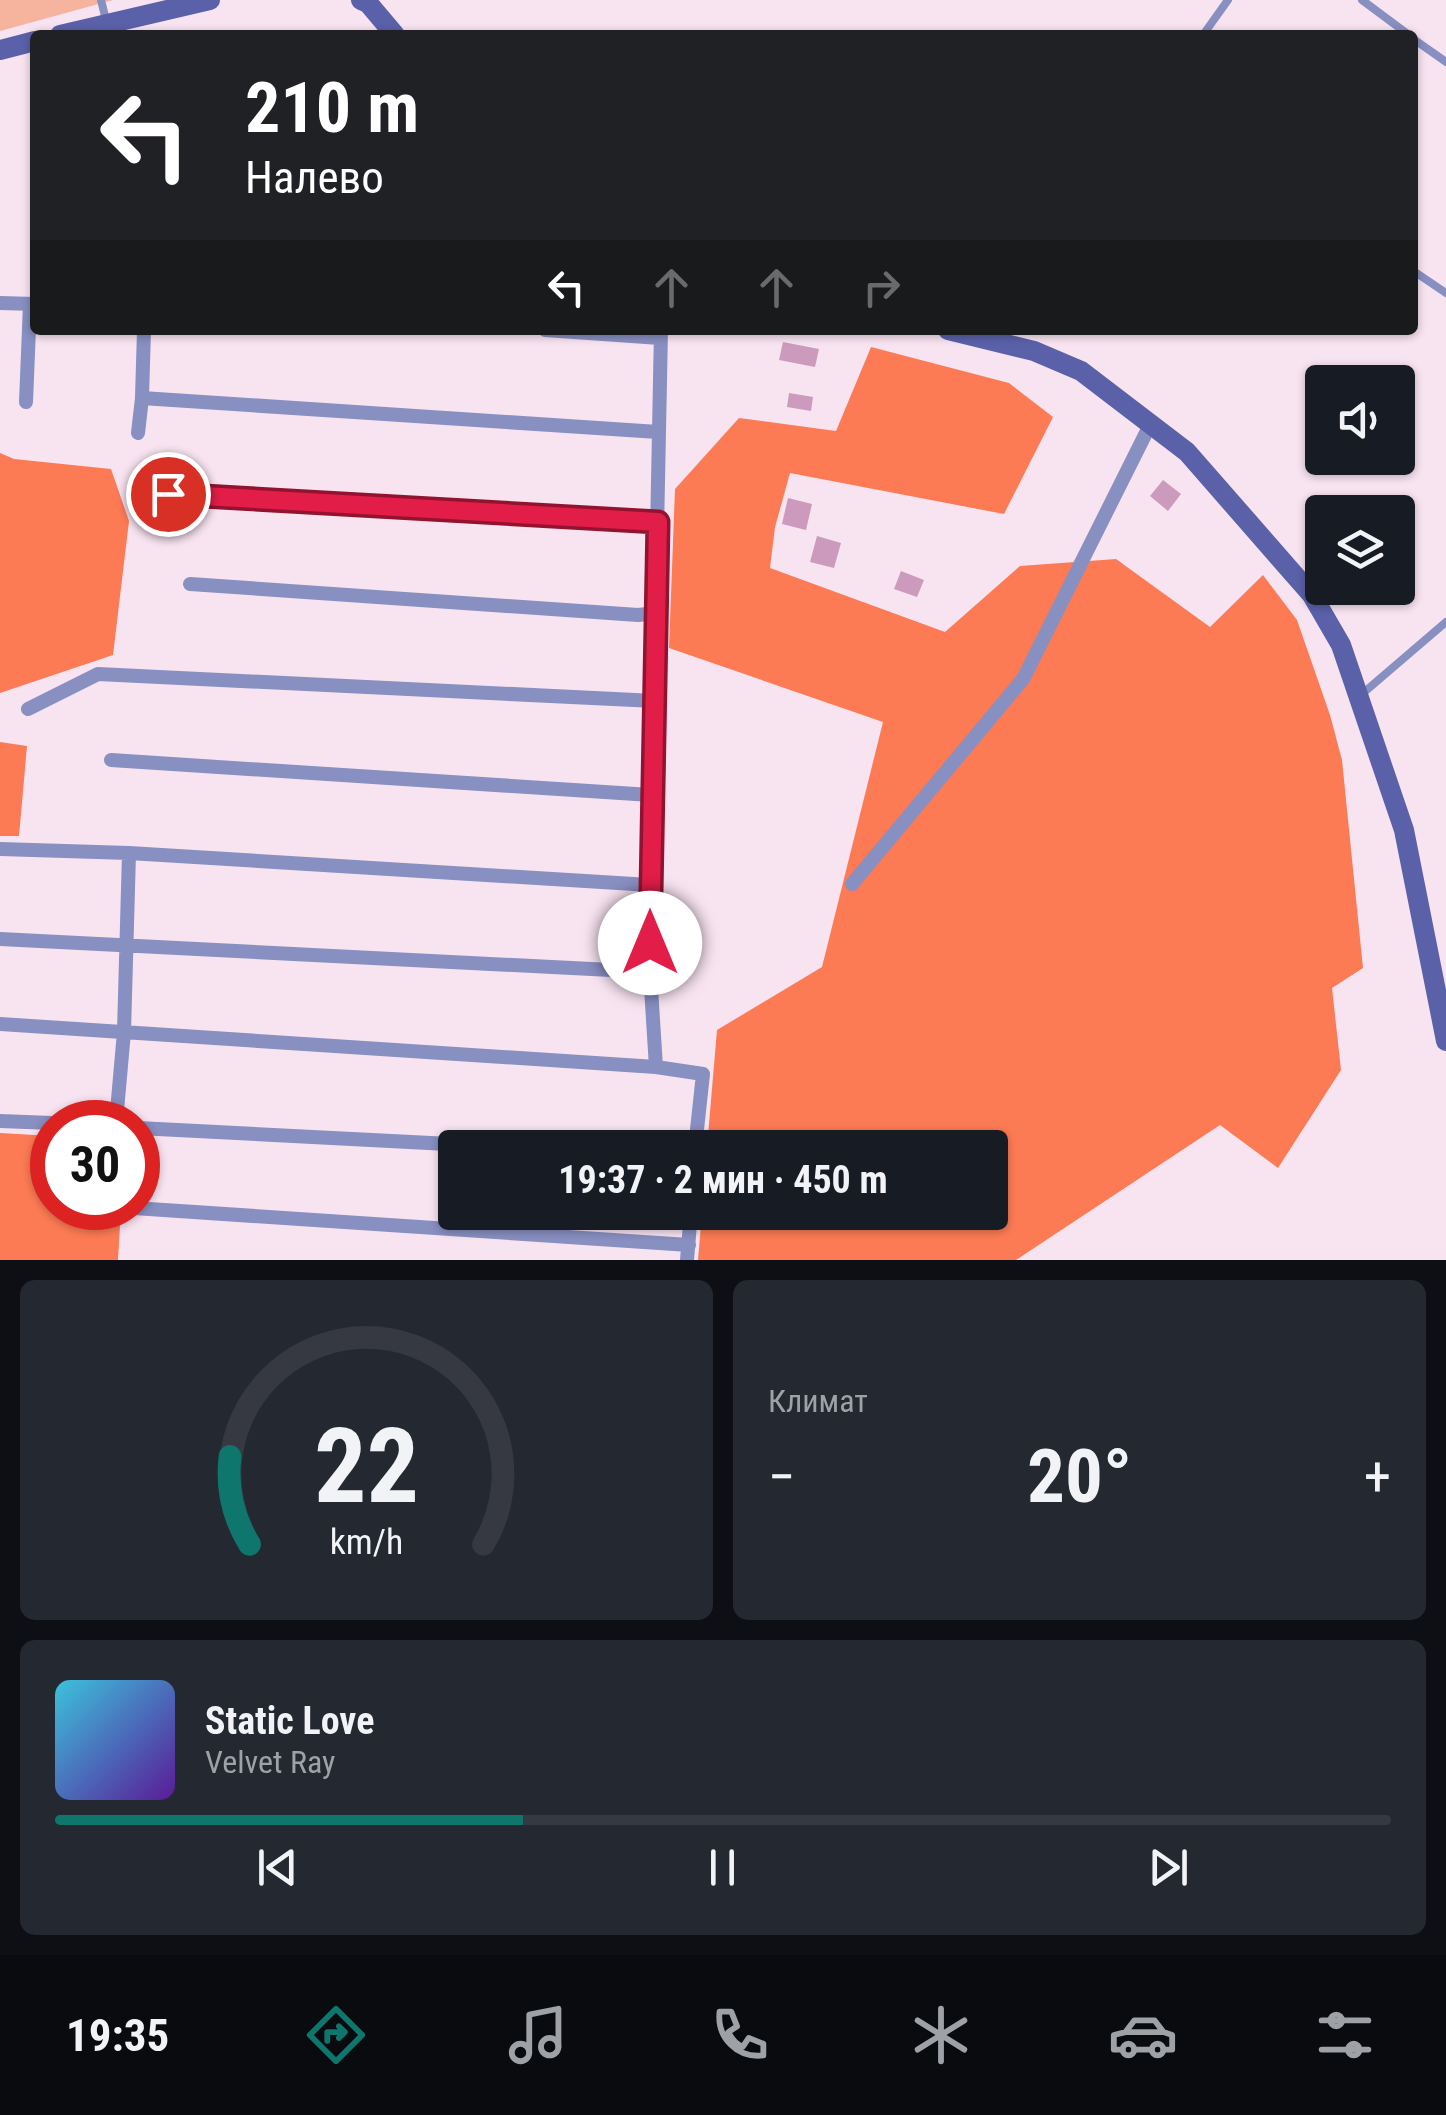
<!DOCTYPE html>
<html lang="ru">
<head>
<meta charset="utf-8">
<style>
	:root { --surface:#171b24; --page:#242831; --text:#f1f3f6; --muted:#9ea1a6; --line:#363941; --accent:#0f766e }
	body { margin:0; font-family:"Roboto Condensed",sans-serif; background:var(--page); color:var(--text); height:100vh; display:flex; flex-direction:column; font-size:38px; white-space:nowrap }
	* { box-sizing:border-box; margin:0 }
	p { font-size:32px; color:var(--muted) }
	.icon { flex:none; width:55px; height:55px; fill:none; stroke:currentColor; stroke-width:2; stroke-linecap:round; stroke-linejoin:round }
	.map { position:relative; height:1260px; overflow:hidden }
	.panel { display:flex; flex-direction:column; gap:20px; padding:20px; background:#0d0f14; flex:1 }
	.panel>* { flex:none }
	.top-card { position:absolute; left:30px; top:30px; width:1388px; height:305px; border-radius:10px; box-shadow:0 2px 8px #0004; background:#202124; color:#fff; overflow:hidden }
	.fabs { position:absolute; left:1305px; top:365px; display:grid; gap:20px }
	.fabs a { display:grid; place-items:center; width:110px; height:110px; border-radius:10px; background:var(--surface); box-shadow:0 2px 8px #0004; font-size:50px }
	.speed { position:absolute; left:30px; top:1100px; display:flex; gap:20px; font-size:50px; font-weight:700; text-align:center }
	.speed>* { display:grid; place-content:center; width:130px; height:130px; border-radius:50%; background:var(--surface); box-shadow:0 2px 8px #0004; line-height:1 }
	.speed .limit { border:15px solid #d22; background:#fff; color:#111 }
	.pin { position:absolute; display:grid; place-items:center; width:85px; height:85px; color:#fff; margin:-42px; border:5px solid #fff; border-radius:50%; box-shadow:0 2px 10px #0007 }
	.me { position:absolute; width:110px; margin:-55px; rotate:0deg; stroke-linejoin:round; filter:drop-shadow(0 0 8px #0008) }
	.turn { display:flex; align-items:center; gap:35px; height:210px; padding:0 50px; font-size:45px }
	.turn .icon { width:130px; height:130px; stroke-width:2.5 }
	.turn b { display:block; font-size:70px; line-height:85px }
	.lanes { display:flex; align-items:center; height:95px; padding:0 50px; background:#0003; justify-content:center; gap:50px; direction:ltr }
	.lanes .off { opacity:.35 }
	.big { font-size:75px; font-weight:700; line-height:1.1 }
	.panel .widget { flex:1; display:flex; flex-direction:column; justify-content:center; gap:15px; min-width:0; padding:0 35px; border-radius:15px; background:var(--page) }
	.panel .dial { align-items:center; gap:0 }
	.dial svg { height:260px; overflow:visible; fill:none; stroke:var(--line); stroke-width:7; stroke-linecap:round; text-anchor:middle }
	.dial text { fill:var(--text); stroke:none }
	.song { display:flex; align-items:center; gap:30px }
	.cover { width:120px; height:120px; border-radius:15px; background:linear-gradient(135deg,hsl(190 70% 55%),hsl(270 70% 35%)) }
	.played { height:10px; border-radius:5px; background:linear-gradient(90deg,var(--accent) 35%,var(--line) 35%) }
	.keys { display:flex; justify-content:space-around; direction:ltr }
	.heat { display:flex; justify-content:space-between; align-items:center; font-size:55px; direction:ltr }
	.panel .tiles { flex:1; display:grid; gap:20px; grid-template-columns:1fr 1fr }
	.widget:last-child { grid-column:span 2 }
	.trip { position:absolute; left:438px; top:1130px; width:570px; height:100px; border-radius:10px; background:var(--surface); box-shadow:0 2px 8px #0004; font-weight:700; line-height:100px; text-align:center }
	.dock { display:flex; height:160px; justify-content:space-around; align-items:center; background:#090b0e; color:var(--muted) }
	.dock .icon { width:70px; height:70px }
	.dock .on { color:var(--accent) }
	.dock b { font-size:45px; color:var(--text) }
	.map>svg:first-child { display:block }
</style>
</head>
<body>
<div class="map">
<svg width="1446" height="1260" viewBox="0 0 1446 1260">
	<rect width="100%" height="100%" fill="#f8e3f1"/>
	<path fill="#f6b39e" d="M0,0H113L0,31Z"/>
	<path fill="#fc7b54" d="M871,347L1009,383L1053,417L1004,514L790,473L775,527L770,568L945,632L1020,566L1116,559L1210,627L1263,575L1297,620L1330,715L1342,760L1363,968L1332,988L1341,1070L1278,1168L1220,1125L1016,1260H698L702,1213L990,1212V1148L707,1147L717,1030L822,967L883,722L669,648L675,489L739,418L836,431Z
		M0,453L14,459L111,469L129,521L113,655L0,693Z
		M0,742L27,746L19,836H0Z
		M0,1133L52,1136V1208H121L118,1260H0Z"/>
	<path fill="#cc9abd" d="M783,342L819,349L815,367L779,360Z
		M789,393L813,397L811,411L787,407Z
		M1163,480L1181,494L1168,511L1150,496Z
		M788,498L812,504L806,530L782,524Z
		M817,536L841,543L834,568L810,562Z
		M901,571L924,580L917,597L894,589Z"/>
	<g fill="none" stroke-linecap="round" stroke-linejoin="round">
		<path stroke="#888fc1" stroke-width="8" d="M101,0L106,20
			M1362,0L1409,35
			M1203,35L1228,0
			M1412,38L1446,62
			M1412,270L1446,293
			M1362,694L1446,622"/>
		<path stroke="#888fc1" stroke-width="14" d="M0,303L35,304
			M545,330L660,338
			M142,398L658,432
			M26,402L30,304
			M138,433L142,398L144,330
			M167,493L658,522
			M190,584L638,615L656,613
			M28,709L98,674L655,701
			M111,760L651,795
			M0,849L129,853L650,885
			M852,884L1023,679L1151,423
			M0,939L650,972
			M0,1024L656,1067L703,1074L695,1148
			M656,1067L650,972V885L661,330
			M0,1121L52,1123
			M116,1122L124,1032L129,853
			M138,1128L527,1148
			M134,1208L689,1245
			M687,1260L691,1212"/>
		<path stroke="#5b61a9" stroke-width="20" d="M361,0L368,3L395,35
			M60,35L210,0
			M0,50L35,41
			M948,330L1034,351L1081,371L1187,452L1312,595L1341,645L1404,830L1446,1041"/>
	</g>
	<g fill="none" stroke-linecap="round" stroke-linejoin="round">
		<defs>
			<path id="route" d="M168,494L658,522L650,943"/>
		</defs>
		<use href="#route" stroke="#92132f" stroke-width="25"/>
		<use href="#route" stroke="#e11d48" stroke-width="18"/>
	</g>
</svg>
<div class="fabs">
<a><svg class="icon" aria-label="sound" viewBox="0 0 24 24"><path d="M4 9h4l5-4v14l-5-4H4zM17 9q2 3 0 6"/></svg></a>
<a><svg class="icon" aria-label="layers" viewBox="0 0 24 24"><path d="M12 4l9 5-9 5-9-5zM3 14l9 5 9-5"/></svg></a>
</div>
<div class="speed"><div class="limit">30</div></div>
<div class="pin" style="left:168px;top:494px;background:#d93025"><svg class="icon" aria-label="arrive" viewBox="0 0 24 24"><path d="M6 21V4h12l-3 4 3 4H6"/></svg></div>
<svg class="me" style="left:650px;top:943px" viewBox="-20 -20 40 40"><circle r="19" fill="#fff"/><path d="M0-13L10 11 0 6-10 11z" fill="#e11d48"/></svg>
<div class="trip">19:37 · 2 мин · 450 m</div>
<div class="top-card">
<div class="turn"><svg class="icon" aria-label="left" viewBox="0 0 24 24"><path d="M17 20v-9H6M10 6l-5 5 5 5"/></svg><div><b>210 m</b>Налево</div></div>
<div class="lanes"><svg class="icon" aria-label="left" viewBox="0 0 24 24"><path d="M17 20v-9H6M10 6l-5 5 5 5"/></svg><svg class="icon off" aria-label="ahead" viewBox="0 0 24 24"><path d="M12 20V5M6 11l6-6 6 6"/></svg><svg class="icon off" aria-label="ahead" viewBox="0 0 24 24"><path d="M12 20V5M6 11l6-6 6 6"/></svg><svg class="icon off" aria-label="right" viewBox="0 0 24 24"><path d="M7 20v-9h11M14 6l5 5-5 5"/></svg></div>
</div>
</div>
<section class="panel">
<div class="tiles">
<div class="widget dial"><svg viewBox="0 0 100 80">
<path d="M14 69A42 42 0 1 1 86 69"/>
<path d="M14 69A42 42 0 0 1 8 42" stroke="#0f766e"/>
<text x="50" y="56" font-size="32" font-weight="700">22</text>
<text x="50" y="72" font-size="11">km/h</text>
</svg></div>
<div class="widget"><p>Климат</p>
<div class="heat"><a>−</a><b class="big">20°</b><a>+</a></div>
</div>
<div class="widget">
<div class="song"><i class="cover"></i><div><b>Static Love</b><p>Velvet Ray</p></div></div>
<div class="played"></div>
<div class="keys"><svg class="icon" aria-label="previous" viewBox="0 0 24 24"><path d="M18 5L8 12l10 7zM5 5v14"/></svg><svg class="icon" aria-label="pause" viewBox="0 0 24 24"><path d="M8 5v14M16 5v14"/></svg><svg class="icon" aria-label="next" viewBox="0 0 24 24"><path d="M6 5l10 7-10 7zM19 5v14"/></svg></div>
</div>
</div>
</section>
<nav class="dock">
<b>19:35</b>
<svg class="icon on" aria-label="directions" viewBox="0 0 24 24"><path d="M12 3l9 9-9 9-9-9zM9 14v-3h6M13 9l2 2-2 2"/></svg>
<svg class="icon" aria-label="music" viewBox="0 0 24 24"><path d="M9 18V5l10-2v13"/><circle cx="6" cy="18" r="3"/><circle cx="16" cy="16" r="3"/></svg>
<svg class="icon" aria-label="phone" viewBox="0 0 24 24"><path d="M5 4h4l2 5-3 2q2 4 5 5l2-3 5 2v4C11 20 4 13 5 4z"/></svg>
<svg class="icon" aria-label="climate" viewBox="0 0 24 24"><path d="M12 3v18M4 7l16 10M4 17L20 7"/></svg>
<svg class="icon" aria-label="car" viewBox="0 0 24 24"><path d="M5 17H2v-5l4-1 3-4h7l3 4 3 1v5h-3M9 17h6M6 11h13"/><circle cx="7" cy="17" r="2"/><circle cx="17" cy="17" r="2"/></svg>
<svg class="icon" aria-label="filters" viewBox="0 0 24 24"><path d="M4 7h16M4 17h16"/><circle cx="9" cy="7" r="2"/><circle cx="15" cy="17" r="2"/></svg>
</nav>
</body>
</html>
